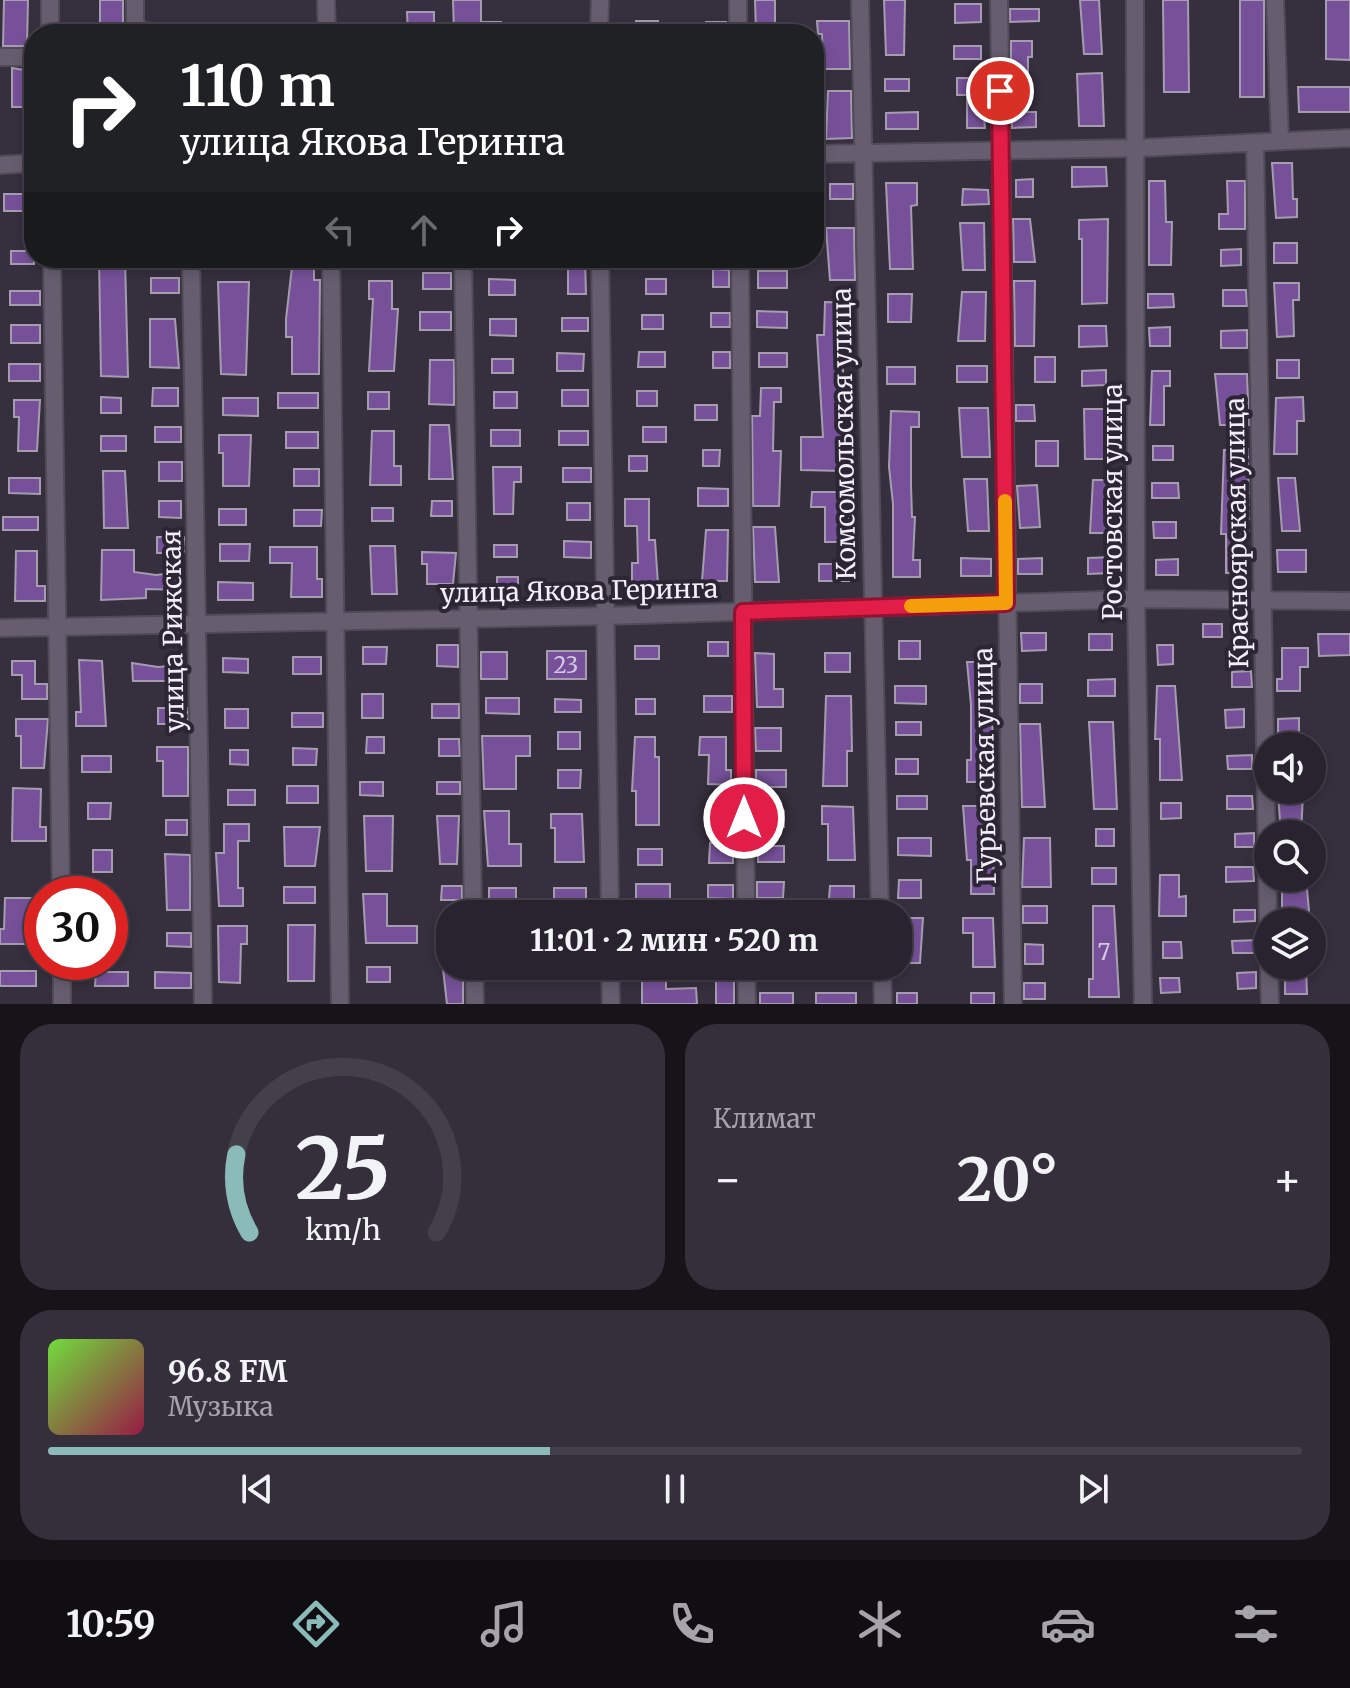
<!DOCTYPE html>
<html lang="ru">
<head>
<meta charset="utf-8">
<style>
	:root { --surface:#28232e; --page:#342f3a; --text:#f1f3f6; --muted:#a5a4aa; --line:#44404a; --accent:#8bbbb9 }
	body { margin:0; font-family:Merriweather,serif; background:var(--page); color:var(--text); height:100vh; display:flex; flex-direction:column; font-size:30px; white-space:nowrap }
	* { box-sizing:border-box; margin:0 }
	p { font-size:26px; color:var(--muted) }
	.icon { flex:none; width:44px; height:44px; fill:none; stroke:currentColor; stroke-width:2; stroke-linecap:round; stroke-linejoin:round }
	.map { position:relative; height:1004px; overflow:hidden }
	.side { display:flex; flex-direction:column; gap:20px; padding:20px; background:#161319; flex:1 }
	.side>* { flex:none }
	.banner { position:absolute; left:24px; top:24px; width:800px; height:244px; border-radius:32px; box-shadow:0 4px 12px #0003,0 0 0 2px var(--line); background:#202124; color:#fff; overflow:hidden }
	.tools { position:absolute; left:1254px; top:732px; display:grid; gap:16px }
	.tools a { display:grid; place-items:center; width:72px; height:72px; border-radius:50%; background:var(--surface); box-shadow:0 4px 12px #0003,0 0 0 2px var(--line); font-size:40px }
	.speed { position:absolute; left:24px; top:876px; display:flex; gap:16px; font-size:40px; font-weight:700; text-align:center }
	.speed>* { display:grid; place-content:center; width:104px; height:104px; border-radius:50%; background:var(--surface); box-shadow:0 4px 12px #0003,0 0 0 2px var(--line); line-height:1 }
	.speed .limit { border:12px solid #d22; background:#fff; color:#111 }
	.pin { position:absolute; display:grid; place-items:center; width:68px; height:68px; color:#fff; margin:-34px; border:4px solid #fff; border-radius:50%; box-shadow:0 2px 8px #0007 }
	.me { position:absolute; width:88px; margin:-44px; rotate:0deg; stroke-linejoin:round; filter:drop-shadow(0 0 6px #0008) }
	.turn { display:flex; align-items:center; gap:28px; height:168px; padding:0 24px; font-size:36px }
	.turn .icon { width:104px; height:104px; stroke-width:2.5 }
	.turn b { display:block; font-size:56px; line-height:68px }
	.lanes { display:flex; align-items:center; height:76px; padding:0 24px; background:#0003; justify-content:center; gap:40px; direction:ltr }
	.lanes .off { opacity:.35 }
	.big { font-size:60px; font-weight:700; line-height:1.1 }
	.side .tile { flex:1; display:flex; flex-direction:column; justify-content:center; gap:12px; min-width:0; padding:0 28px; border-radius:32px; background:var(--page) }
	.side .dial { align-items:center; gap:0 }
	.dial svg { height:208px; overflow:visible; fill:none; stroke:var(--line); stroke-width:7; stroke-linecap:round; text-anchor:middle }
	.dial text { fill:var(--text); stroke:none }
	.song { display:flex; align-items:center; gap:24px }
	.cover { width:96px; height:96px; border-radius:12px; background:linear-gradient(135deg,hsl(100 70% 55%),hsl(340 70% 35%)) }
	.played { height:8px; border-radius:4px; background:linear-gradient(90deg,var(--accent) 40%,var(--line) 40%) }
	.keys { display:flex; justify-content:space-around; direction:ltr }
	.heat { display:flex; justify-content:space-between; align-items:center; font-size:44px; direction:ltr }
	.side .tiles { flex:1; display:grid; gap:20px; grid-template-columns:1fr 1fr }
	.tile:last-child { grid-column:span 2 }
	.trip { position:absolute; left:436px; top:900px; width:476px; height:80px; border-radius:32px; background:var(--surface); box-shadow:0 4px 12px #0003,0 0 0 2px var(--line); font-weight:700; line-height:80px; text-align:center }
	.menu { display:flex; height:128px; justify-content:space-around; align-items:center; background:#100e12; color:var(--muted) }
	.menu .icon { width:56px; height:56px }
	.menu .selected { color:var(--accent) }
	.menu b { font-size:36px; color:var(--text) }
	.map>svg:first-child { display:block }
</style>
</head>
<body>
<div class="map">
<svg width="1350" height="1004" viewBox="0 0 1350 1004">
	<rect width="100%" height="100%" fill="#362f3e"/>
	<path fill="#765199" stroke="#a59caf" stroke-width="2" d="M4,0H28L27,46H3Z
		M100,0H123V34H100Z
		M453,0H481V22H501V34H454Z
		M755,0H775V34H756Z
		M884,0H905L904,55H886Z
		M1080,0H1099L1102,54H1084Z
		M1163,0H1188L1189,92H1164Z
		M1240,0H1264V97H1240Z
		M1326,0H1350V60L1326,59Z
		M955,4H981V22L955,23Z
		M1010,9H1039V21L1010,22Z
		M407,12H434V34H408Z
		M636,21H658V34H636Z
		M817,21H849L850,69H823L822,34H818Z
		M706,22H726V34H706Z
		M1011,41H1032V57H1028V90H1011Z
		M954,46H981V59H954Z
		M12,68L31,71V107H12Z
		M1102,73L1104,126H1079L1077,74Z
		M957,78H980L985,128H967V95H957Z
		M885,79H909V91H885Z
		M1298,87H1350V112H1299Z
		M828,91H851L852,138L826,139Z
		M918,112V129H886V113Z
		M1012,112H1036V127L1012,128Z
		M1272,163H1292L1293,199H1297V217L1276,218Z
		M1072,167H1106L1107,186L1072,187Z
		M1033,179V197H1016V180Z
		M1149,181H1165L1166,222H1172L1171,265H1149Z
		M1227,181H1245V229H1219V214H1228Z
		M886,183H917V205L911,206L913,269H890Z
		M830,184H853V199H830Z
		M963,189L988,190L989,204L962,205Z
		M4,194H34V211H4Z
		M1013,219H1030L1035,262H1014Z
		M1108,219L1107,303L1082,304V239H1079V220Z
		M960,223H984L985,270H963Z
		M826,228H854L855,280H830Z
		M1274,243H1297V263H1274Z
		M1241,249V265L1221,266V250Z
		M11,251H34V264H11Z
		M99,258H125L128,377L101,376Z
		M293,258H314V280H320L319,374H292V337H286V319Z
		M568,258H585L586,294H568Z
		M713,269L729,270V287H713Z
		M758,271H787V288H758Z
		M423,273H451V289H423Z
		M151,278H179V293H151Z
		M489,279L515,280V295H489Z
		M646,279H666V294H646Z
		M369,281H392V309H398L394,371H369L373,299H369Z
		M1014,281H1035L1034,346H1015Z
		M218,282H249L246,375L221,374Z
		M1274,283H1299V300H1293L1294,336L1277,337Z
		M1223,290H1246L1247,306H1223Z
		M10,291H40V305H10Z
		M962,292H986L985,341H958Z
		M888,294H912L911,322H888Z
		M1148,294H1173L1174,307L1148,308Z
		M825,302L850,303V322H843V376H847L843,471L801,470V437H823L817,335H824Z
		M757,311L787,312V328L757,327Z
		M420,312H451V330H420Z
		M711,313H730V327H711Z
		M642,315H663V329H642Z
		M562,318H588V331H562Z
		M150,319H175L179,368L150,367Z
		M490,319H516V336L490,335Z
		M11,325H40V343H11Z
		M1079,326H1106L1107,346L1079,347Z
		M1170,327V346H1150L1149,328Z
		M1247,330V348H1221V331Z
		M639,352H665V367H638Z
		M713,352H730V368H713Z
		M557,353L584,354L583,371H557Z
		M759,353H787V367H759Z
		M1035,357H1055V382H1035Z
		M492,359H513V373H492Z
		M430,360H454V405L429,404Z
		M1277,360H1299V378H1277Z
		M9,364H40V381H9Z
		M957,366H987V382H957Z
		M887,367H915V384H887Z
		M1106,370V385L1082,386V371Z
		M1152,371H1170V386H1164V425H1150Z
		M1215,374H1247L1249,425H1220Z
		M153,388H178V406H152Z
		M761,388H781V402H774L773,451H781L779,506H753L752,416H760Z
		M562,390H588V406H562Z
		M637,391H657V406H637Z
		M368,392H389V409H368Z
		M494,392H517V408H494Z
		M278,393H318V408H278Z
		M101,397L121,398V413H101Z
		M1303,397L1304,421H1297V454H1274L1276,398Z
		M223,398H258V416L223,415Z
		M14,400H40L37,451H18L19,417H14Z
		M695,405H717V420H695Z
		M1016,405H1034L1035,421H1016Z
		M959,408H988L990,457H962Z
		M1084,409H1110L1108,459H1085Z
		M891,411L919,412V427H911V485L912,517H915L913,560H920V577H893V504L889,467Z
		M430,425H449L453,479H429Z
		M155,427H181V442H155Z
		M643,427H666V442H643Z
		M491,430H520V446H491Z
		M372,431H394V466H401V485H370Z
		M559,431H588V445H559Z
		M286,432H318V448H286Z
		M219,435H251L249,486H223V453H219Z
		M101,436H126V451H101Z
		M1036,441H1058V466H1036Z
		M1153,446H1173V460H1153Z
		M1248,449L1249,534H1244L1245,572L1226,573V534H1221L1224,450Z
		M703,450H720L719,466H703Z
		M629,456H647V471H629Z
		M159,462H182V481H159Z
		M493,467H521V482H514L513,514H494Z
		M563,468H591V482H563Z
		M294,469H319V486H294Z
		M103,471H125L128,528H104Z
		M9,478H40V494L9,493Z
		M1278,478H1295L1300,531H1282Z
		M964,479H987L989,531H968Z
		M1093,480H1112L1111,533H1090Z
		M1152,483H1178L1179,498H1152Z
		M1037,485L1040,527L1020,528L1017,486Z
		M698,488L728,489V506H698Z
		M812,492H849L847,542H825V507H811Z
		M625,499H649V540H655L658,584L632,583V563H638L637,526H625Z
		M159,501H181V518L159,517Z
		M432,501H452V516H431Z
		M567,503H590V520H567Z
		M372,508H393V521H372Z
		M219,509H246V525H219Z
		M294,510H322L321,526H294Z
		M3,517H38V530H3Z
		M1153,522H1176V538H1154Z
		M753,527H775L779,582H755Z
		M706,530H728L727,581H702Z
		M157,537H184V553H157Z
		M564,541L591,542V558L564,557Z
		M220,544H250L249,561H220Z
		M494,545H517V557H494Z
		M370,546H395L397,594H372Z
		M270,547H317V579H322V597H291L292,563H270Z
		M102,550H134V572L156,575L182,572V590L146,589V598L101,600Z
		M1277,550H1306V572H1278Z
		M16,551H37V586H45V601H15Z
		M422,552L456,553L453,584H427V564H422Z
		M1112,557V573L1088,574V558Z
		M961,558L991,559V576H961Z
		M1042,558V574H1018V559Z
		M1178,559V575H1156V560Z
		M819,564H849V581H819Z
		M497,577H518V593H497Z
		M218,582L253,583V600H218Z
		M540,583H560V597H540Z
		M1203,624H1222V637H1203Z
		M1021,633H1046V650L1022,651Z
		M1089,634H1112V650H1089Z
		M1318,634H1350V655L1319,656Z
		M1235,638H1250V652H1236Z
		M899,641H920V659H899Z
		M708,642H728V656H708Z
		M437,645H458V667L437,666Z
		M1157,645H1173V664L1158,665Z
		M635,646H659V659H635Z
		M363,647H387L386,664H363Z
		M1282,648H1308V667H1300V691H1277V679H1282Z
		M547,651H586V679H547Z
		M481,652H507V679H481Z
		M755,653L774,654V689H783V707H757Z
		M825,653H850V672H825Z
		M293,657H321V674H293Z
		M223,658L248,659V673L223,672Z
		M79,660L102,661L106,726H76V712H81Z
		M12,661H35V684H47V699H22V675H12Z
		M967,662H993L992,782H967V760H971V705Z
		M132,663L158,667L184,665V681H133Z
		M1251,671L1252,687H1232V672Z
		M1115,679V696H1088V680Z
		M1020,684H1042V703H1020Z
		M895,686H926V704L895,703Z
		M1157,686H1175L1182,780H1160V739H1155Z
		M362,694H383V718H362Z
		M704,696H732V712H704Z
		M826,696H851L852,751H847V786H823Z
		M486,698H519V714L486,713Z
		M555,699L581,700V712H555Z
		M636,699H655V714H636Z
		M432,704H459V718H432Z
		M158,708H187L188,724H158Z
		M225,709H248V728H225Z
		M1244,709V727L1226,728L1225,710Z
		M292,713H323V727H292Z
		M1299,718V737H1278V719Z
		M16,719H48L44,768H21V736H16Z
		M896,722H921V735H896Z
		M1089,722H1113L1117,809H1094Z
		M1020,724H1040L1045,807H1022Z
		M755,728H781V751H756Z
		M558,732H580V749H558Z
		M482,736H530V756H516V789H484Z
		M367,737H384V753H366Z
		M635,737H655V757H659V825H636V791H632Z
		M700,737H726V770H731V785L708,784L709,755H699Z
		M439,739H459L460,756H439Z
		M157,747H188V796H163V761H157Z
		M293,748L317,749L316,765H293Z
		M230,750H248V765L230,764Z
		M1252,755V769H1228L1227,756Z
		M82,756H111V772H82Z
		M896,759H918V774H896Z
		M558,770H581L580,788H558Z
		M756,770H786V787H756Z
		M360,782H383V796L360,795Z
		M437,782H460V794H437Z
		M287,786H318V803H287Z
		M13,788L41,789L40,827H46V841H12Z
		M228,790H255V805H228Z
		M1278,794H1303L1301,834H1281Z
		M897,796H927V809H897Z
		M1227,796H1252L1253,809H1227Z
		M88,803H111L110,819H88Z
		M1161,803H1181V818L1161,819Z
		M822,806L853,807L855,860H828V824H822Z
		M963,806H992L994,894H971V860H967Z
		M709,807H731V824L709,823Z
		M484,811H509V844H521V866H488Z
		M761,811H784V827H761Z
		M551,814H582L584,862H555V828H551Z
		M364,816H393L392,871H366Z
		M437,816H459L457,864H440Z
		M166,820H187V835H166Z
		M224,824H249V841H238V888H243V906H219L216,853H224Z
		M284,827H320L315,866H285Z
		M1096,829H1114V846H1096Z
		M1254,833V847H1235V834Z
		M898,838H931V856L898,855Z
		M1024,838H1050L1051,887H1022Z
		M710,843H733V863H709Z
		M758,846H784V862H758Z
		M638,849H662V865H638Z
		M93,850H112V872H93Z
		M165,854L190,855V910H167Z
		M1226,867H1253L1254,881L1226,882Z
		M1092,868H1116V884H1092Z
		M1160,875H1179V897L1186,896V916H1159Z
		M1282,878H1306L1310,922H1282Z
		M899,880H921V898H898Z
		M757,882H784L783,898H757Z
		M636,884H670V903H636Z
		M708,885H733V899L708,898Z
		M442,886H462V900H441Z
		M830,886H854V899H829Z
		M284,887H315V903H284Z
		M489,888H516V904H489Z
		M554,888H586V905H554Z
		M363,894H387V926H417V943H366Z
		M5,898H32L30,944H0V929H4Z
		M1023,906H1047V923H1023Z
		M1093,906H1114L1119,997H1089V979H1093Z
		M1234,910H1255V921L1234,922Z
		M898,918H923L920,963H898Z
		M963,918H993L995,967H973V933H963Z
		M288,925H315L314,981H288Z
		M218,926H247V944H241L240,983L219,982Z
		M167,933H191V947L167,946Z
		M1258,940V953H1233L1232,941Z
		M1163,942H1181L1182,958H1163Z
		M1025,944L1043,945V964H1025Z
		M490,966H512V978H490Z
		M557,966H585V978H558Z
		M628,966H666V989L696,988L697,1004H642V980H628Z
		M716,966H734V1004H716Z
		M1285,966H1306L1307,994H1285Z
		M367,967H390V982H367Z
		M443,969H463V1004H447Z
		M0,971H36V986H0Z
		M96,972H128V986H95Z
		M155,972L191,973V988H155Z
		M1256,972V988L1238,989L1237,973Z
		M1160,978H1179L1180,992L1161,993Z
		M1024,983H1045V999H1024Z
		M760,993H793V1004H760Z
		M816,993H856V1004H816Z
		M897,993H917V1004H897Z
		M971,993H994V1004H971Z"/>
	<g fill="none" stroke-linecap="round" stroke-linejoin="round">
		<defs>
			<path id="minor" d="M50,0V34
				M135,0V24L143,31L174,34
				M326,0L327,34
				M738,0V34
				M860,0L880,914
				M999,0L1013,1004
				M1135,0L1136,599L1143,1004
				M1275,0L1280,141
				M599,34L600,0
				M0,57H34
				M1255,143L1268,922
				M814,154L1138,148L1350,138
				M0,165L34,163
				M52,258L61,894
				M191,258L203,1004
				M331,258L340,1004
				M463,258L473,914
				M600,258L610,914
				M740,258L746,914
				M0,628L607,616L1136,599L1350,601
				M62,962V1004
				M474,966L475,1004
				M610,966L611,1004
				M746,966L747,1004
				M882,966L883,1004
				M1269,966L1270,1004"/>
		</defs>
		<use href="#minor" stroke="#514b58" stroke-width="20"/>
		<use href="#minor" stroke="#665e6f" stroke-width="16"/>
	</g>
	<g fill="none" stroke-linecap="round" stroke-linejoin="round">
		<defs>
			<path id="route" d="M744,818L743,612L1006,603L1000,91"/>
		</defs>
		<use href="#route" stroke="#92132f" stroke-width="20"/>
		<use href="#route" stroke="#e11d48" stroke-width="14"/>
		<path stroke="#f59e0b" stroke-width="14" d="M911,606L1006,603L1005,501"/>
	</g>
	<g text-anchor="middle" stroke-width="8" stroke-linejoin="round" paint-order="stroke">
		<g font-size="22" fill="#d4c7e1">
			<text x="566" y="673">23</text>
			<text x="1104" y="960">7</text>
		</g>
		<g font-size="26" fill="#f3eef9" stroke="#2c2534">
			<text transform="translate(844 434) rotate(-91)" y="9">Комсомольская улица</text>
			<text transform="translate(1113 502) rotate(-90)" y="9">Ростовская улица</text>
			<text transform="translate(1237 533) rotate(-91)" y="9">Красноярская улица</text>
			<text transform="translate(579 591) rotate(-1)" y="9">улица Якова Геринга</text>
			<text transform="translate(173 631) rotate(-91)" y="9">улица Рижская</text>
			<text transform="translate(985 766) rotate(-91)" y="9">Гурьевская улица</text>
		</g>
	</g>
</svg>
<div class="tools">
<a><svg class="icon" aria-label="sound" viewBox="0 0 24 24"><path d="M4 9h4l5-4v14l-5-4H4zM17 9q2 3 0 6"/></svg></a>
<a><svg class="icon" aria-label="search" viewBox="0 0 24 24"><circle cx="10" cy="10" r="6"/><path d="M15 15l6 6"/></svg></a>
<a><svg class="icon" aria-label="layers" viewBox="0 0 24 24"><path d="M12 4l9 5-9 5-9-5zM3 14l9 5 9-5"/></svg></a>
</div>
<div class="speed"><div class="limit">30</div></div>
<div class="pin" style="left:1000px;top:91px;background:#d93025"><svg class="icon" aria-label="arrive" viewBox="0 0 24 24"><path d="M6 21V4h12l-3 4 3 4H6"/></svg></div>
<svg class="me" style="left:744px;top:818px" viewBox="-20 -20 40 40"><circle r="17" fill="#e11d48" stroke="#fff" stroke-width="3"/><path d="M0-11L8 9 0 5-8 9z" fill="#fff"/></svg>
<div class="trip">11:01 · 2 мин · 520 m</div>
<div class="banner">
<div class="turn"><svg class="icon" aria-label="right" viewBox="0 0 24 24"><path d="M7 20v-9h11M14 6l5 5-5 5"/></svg><div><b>110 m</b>улица Якова Геринга</div></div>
<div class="lanes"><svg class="icon off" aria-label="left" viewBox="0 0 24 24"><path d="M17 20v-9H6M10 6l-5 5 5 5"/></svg><svg class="icon off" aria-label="ahead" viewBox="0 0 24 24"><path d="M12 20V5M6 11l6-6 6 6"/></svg><svg class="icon" aria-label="right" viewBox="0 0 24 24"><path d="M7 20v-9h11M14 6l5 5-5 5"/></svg></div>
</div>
</div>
<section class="side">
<div class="tiles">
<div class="tile dial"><svg viewBox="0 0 100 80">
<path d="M14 69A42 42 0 1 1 86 69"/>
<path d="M14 69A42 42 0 0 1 9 39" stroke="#8bbbb9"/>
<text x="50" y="56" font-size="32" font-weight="700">25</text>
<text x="50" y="72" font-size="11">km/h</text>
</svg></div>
<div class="tile"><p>Климат</p>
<div class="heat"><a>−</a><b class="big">20°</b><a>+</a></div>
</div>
<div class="tile">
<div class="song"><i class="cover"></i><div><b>96.8 FM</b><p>Музыка</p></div></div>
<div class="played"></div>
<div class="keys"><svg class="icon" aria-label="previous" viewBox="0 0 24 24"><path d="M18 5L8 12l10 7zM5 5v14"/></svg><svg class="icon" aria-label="pause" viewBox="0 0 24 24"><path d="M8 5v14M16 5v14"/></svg><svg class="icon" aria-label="next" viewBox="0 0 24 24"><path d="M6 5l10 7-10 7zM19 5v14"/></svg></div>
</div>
</div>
</section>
<nav class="menu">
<b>10:59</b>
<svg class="icon selected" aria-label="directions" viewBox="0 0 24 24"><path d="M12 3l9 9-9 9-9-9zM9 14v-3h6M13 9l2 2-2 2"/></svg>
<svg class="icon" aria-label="music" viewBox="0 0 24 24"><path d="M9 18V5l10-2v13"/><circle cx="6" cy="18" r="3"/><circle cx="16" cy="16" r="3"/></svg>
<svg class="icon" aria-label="phone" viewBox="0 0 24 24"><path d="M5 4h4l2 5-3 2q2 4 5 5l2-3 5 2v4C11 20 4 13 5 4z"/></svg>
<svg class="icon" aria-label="climate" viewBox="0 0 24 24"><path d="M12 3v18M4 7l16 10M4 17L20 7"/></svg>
<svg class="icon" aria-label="car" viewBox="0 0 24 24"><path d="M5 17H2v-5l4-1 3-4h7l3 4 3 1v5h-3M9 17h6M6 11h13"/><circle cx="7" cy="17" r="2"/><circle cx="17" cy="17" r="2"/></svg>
<svg class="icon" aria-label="filters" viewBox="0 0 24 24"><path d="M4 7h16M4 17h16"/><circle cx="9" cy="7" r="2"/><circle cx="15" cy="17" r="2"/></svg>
</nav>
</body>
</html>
